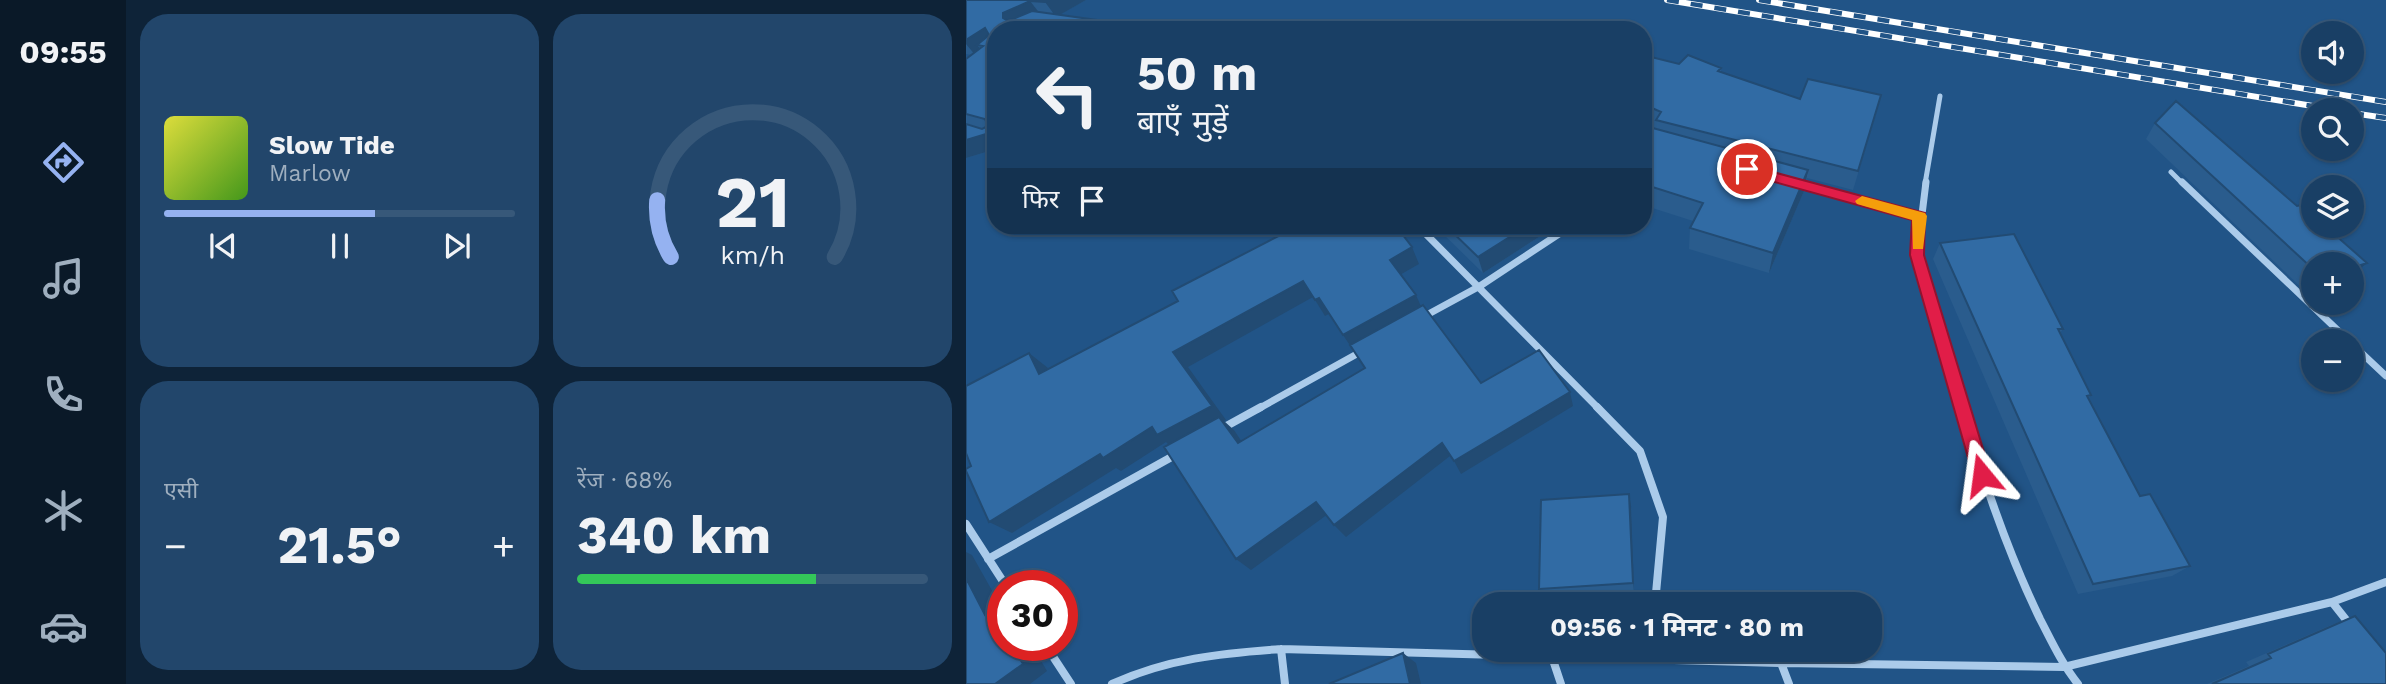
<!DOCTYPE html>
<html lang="hi">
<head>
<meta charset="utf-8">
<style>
	:root { --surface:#193f65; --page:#22466b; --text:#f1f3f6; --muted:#9fafbf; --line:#375879; --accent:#95b2f1 }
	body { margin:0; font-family:"Work Sans","Noto Sans Devanagari",sans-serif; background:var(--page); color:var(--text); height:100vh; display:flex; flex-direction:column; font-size:26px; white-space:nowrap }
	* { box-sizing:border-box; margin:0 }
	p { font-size:23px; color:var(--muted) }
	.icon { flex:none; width:38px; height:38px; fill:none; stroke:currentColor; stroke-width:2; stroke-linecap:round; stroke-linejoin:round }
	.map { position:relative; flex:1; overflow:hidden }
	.sheet { display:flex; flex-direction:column; gap:14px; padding:14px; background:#0e2338; width:840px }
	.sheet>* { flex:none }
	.guide { position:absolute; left:21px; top:21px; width:665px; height:214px; border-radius:28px; box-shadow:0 2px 5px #0004,0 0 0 2px var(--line); background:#193f65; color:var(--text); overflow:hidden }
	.buttons { position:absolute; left:1335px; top:21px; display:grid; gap:14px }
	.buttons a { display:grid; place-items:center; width:63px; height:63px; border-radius:50%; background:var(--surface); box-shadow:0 2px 5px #0004,0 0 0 2px var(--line); font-size:35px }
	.speed { position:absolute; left:21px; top:570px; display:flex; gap:14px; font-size:35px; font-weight:700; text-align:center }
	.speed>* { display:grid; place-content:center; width:91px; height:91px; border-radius:50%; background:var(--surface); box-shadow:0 2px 5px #0004,0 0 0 2px var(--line); line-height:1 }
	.speed .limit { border:10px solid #d22; background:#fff; color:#111 }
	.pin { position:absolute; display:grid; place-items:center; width:60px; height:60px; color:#fff; margin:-30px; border:4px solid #fff; border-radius:50%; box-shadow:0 2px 7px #0007 }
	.me { position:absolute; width:77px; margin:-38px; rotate:344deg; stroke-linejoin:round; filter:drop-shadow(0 0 5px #0008) }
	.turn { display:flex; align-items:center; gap:24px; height:147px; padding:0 35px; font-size:32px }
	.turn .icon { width:91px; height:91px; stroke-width:2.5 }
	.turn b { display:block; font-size:49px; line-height:60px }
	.then { display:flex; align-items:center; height:66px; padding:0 35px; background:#0003; gap:14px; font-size:26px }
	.big { font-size:52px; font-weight:700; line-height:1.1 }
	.sheet .widget { flex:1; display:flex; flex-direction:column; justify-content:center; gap:10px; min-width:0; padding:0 24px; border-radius:28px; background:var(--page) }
	.sheet .dial { align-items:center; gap:0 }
	.dial svg { height:182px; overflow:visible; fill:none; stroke:var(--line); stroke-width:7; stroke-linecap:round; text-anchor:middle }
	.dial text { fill:var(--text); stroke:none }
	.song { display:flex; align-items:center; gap:21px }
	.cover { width:84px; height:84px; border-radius:10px; background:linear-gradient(135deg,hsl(60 70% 55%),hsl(100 70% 35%)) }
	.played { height:7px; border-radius:4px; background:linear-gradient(90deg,var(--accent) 60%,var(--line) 60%) }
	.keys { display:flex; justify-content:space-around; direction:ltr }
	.heat { display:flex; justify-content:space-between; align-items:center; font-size:38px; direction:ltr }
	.charge { height:10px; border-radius:5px; background:linear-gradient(90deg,#34c759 68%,var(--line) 0) }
	.sheet .tiles { flex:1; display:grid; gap:14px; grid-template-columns:repeat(2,1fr) }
	.trip { position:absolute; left:506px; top:592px; width:410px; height:70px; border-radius:28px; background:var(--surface); box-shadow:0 2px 5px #0004,0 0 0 2px var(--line); font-weight:700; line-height:70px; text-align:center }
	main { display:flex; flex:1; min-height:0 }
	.tab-bar { display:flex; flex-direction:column; width:126px; justify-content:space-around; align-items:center; background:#0a1928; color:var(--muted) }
	.tab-bar .icon { width:49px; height:49px }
	.tab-bar .selected { color:var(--accent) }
	.tab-bar b { font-size:32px; color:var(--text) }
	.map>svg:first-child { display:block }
</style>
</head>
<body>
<main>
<nav class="tab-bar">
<b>09:55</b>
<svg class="icon selected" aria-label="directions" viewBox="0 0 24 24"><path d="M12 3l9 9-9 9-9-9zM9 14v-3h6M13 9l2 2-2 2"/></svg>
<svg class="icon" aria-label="music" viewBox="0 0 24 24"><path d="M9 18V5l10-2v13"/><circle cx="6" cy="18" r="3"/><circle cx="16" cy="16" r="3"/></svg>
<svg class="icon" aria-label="phone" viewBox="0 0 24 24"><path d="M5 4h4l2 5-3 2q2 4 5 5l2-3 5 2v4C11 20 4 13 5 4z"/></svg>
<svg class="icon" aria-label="climate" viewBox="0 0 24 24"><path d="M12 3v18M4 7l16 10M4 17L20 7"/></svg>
<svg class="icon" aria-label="car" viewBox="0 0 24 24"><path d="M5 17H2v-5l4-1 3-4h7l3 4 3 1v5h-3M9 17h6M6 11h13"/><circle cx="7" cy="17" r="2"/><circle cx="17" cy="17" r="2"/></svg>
</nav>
<section class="sheet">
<div class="tiles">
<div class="widget">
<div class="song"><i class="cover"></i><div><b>Slow Tide</b><p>Marlow</p></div></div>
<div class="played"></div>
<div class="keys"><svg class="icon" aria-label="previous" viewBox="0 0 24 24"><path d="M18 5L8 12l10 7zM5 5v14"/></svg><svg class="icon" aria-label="pause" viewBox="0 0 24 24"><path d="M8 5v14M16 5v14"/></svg><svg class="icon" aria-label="next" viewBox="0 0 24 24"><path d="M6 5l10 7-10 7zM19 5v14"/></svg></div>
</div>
<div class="widget dial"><svg viewBox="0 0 100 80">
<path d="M14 69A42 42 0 1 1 86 69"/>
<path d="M14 69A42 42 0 0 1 8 44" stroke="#95b2f1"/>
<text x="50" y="56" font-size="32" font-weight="700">21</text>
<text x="50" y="72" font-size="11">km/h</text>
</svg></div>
<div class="widget"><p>एसी</p>
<div class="heat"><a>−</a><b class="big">21.5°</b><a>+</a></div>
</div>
<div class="widget"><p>रेंज · 68%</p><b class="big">340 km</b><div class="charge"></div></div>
</div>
</section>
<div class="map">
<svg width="1420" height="684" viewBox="0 0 1420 684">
	<rect width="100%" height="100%" fill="#215487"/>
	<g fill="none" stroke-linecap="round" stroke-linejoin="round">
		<path stroke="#abcbea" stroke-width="5" d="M135,27L150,30
			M1205,172L1217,184
			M833,183L836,184
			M959,184L974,96"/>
		<path stroke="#abcbea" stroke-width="7" d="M960,182L951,255L996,409
			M1216,182L1383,341
			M833,183L954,216
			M452,226L633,409
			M457,317L514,286L605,226
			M1386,344L1420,376
			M292,409L398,350"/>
		<path stroke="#abcbea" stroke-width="8" d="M631,407L674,451L697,517L689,604
			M996,407C1017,480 1041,551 1074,619C1086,642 1096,664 1112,684
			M255,429L295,407
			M0,524L40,586
			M22,559L211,454
			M1366,602L1385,626
			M80,646L105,684
			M315,649L319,684
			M586,657L595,684
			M815,663L823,684
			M146,684C200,659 256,653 315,649L815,663L1098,667L1366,602L1420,582"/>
		<defs>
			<path id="rail" d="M701,0L1371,110
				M793,0L1420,102
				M1386,113L1420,118"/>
		</defs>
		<use href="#rail" stroke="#fff" stroke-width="6"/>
		<use href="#rail" stroke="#215487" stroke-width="4.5" stroke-dasharray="12" stroke-linecap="butt"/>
	</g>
	<path fill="#2a5c8d" d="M0,0H120L93,15L138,21L144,30H30V149L0,158V59L6,55L0,54Z
		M677,55L713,64L755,68V72L834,99L910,114L887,190L841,178L838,191L803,273L723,249L724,228L727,221L677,205V136L687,128L677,123Z
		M1189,123L1331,206L1401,263L1386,276V264H1348V290L1341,293L1180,139Z
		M469,226H590L517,273Z
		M974,243L1097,329L1094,333L1125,395L1122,399L1174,496L1224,566L1206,576L1112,594L967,259Z
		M665,506L668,592L577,598L573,589Z
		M1389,616L1420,684H1241L1283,666L1280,662L1365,625Z"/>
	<path fill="#224b73" d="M84,0H120L90,17L79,2Z
		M64,1L75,15L48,27L37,18V13Z
		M138,21L144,30H126Z
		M19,28L30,40L17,46L11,45L17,52L10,56L0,44V40Z
		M30,131V149L0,158V140Z
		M842,170L838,191L803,273L807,253Z
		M561,226H590L517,273L512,257Z
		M446,247L453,264L432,276L424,260Z
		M1401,263L1386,276V268Z
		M337,281L347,297L222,367L260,420L258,421L268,430L286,457L207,449L200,442L155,471L150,468L46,533L23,522L207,352Z
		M450,295L457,311L387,350L377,335Z
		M353,298L363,314L359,316L349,300Z
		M63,353L82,368L92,389L73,374Z
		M604,392L607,406L495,474L488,461Z
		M476,443L484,456L380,537L368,525Z
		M663,494L665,506L668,592L667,583Z
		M350,502L362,514L285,570L270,559Z
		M0,552L6,555L37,610V628L19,615L0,578Z
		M47,646H66L81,671L64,684H29Z
		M437,653L450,663L455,684H444Z"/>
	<path fill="#316ba4" stroke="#224b73" stroke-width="2" d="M0,0H84L79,2L64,1L37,13V18L42,21L66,11L138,21L126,30H30V131L0,140V124L16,129L22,126L19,119L0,114V59L17,46L11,45L23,35L19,28L0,40Z
		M677,55L713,64L722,55L755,68L752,71L834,99L842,79L915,95L892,171L690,120L695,112L677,104Z
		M1210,101L1331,206L1335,205L1348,216V226H1359L1401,263L1386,268V264H1348V270L1189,123Z
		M683,127L842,170L807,253L724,228L737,203L677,184V136Z
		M332,226H430L446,247L424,260L450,295L377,335L353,298L349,300L337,281L207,352L246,406L191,435L186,427L137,458L134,454L23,522L0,471V469L5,466L0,453V386L63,353L73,374L212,301L206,291Z
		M480,226H561L512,257Z
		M1048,234L1097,329H1092L1125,395L1121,396L1174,496L1184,494L1224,566L1127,584L974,243Z
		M457,305L515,383L573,350L604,392L488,461L476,443L368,525L350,502L270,559L198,447L253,417L272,443L399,368L384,345Z
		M663,494L667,583L573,589L575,500Z
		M0,578L19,615L26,609L37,628V646H47L57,664L29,684H0Z
		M1389,616L1420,653V684H1246L1305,658L1302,654Z
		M437,653L444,684H363Z"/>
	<path fill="#e11d48" stroke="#92132f" stroke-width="2" d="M781,165L959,213L958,255L1025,475L1022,481L1016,484L1009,481L1007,475L944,255L946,220L776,173V166Z"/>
	<path fill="#f59e0b" d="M896,196L959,213L961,216L957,249H947L946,220L891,204L889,201Z"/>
</svg>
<div class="buttons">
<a><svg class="icon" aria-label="sound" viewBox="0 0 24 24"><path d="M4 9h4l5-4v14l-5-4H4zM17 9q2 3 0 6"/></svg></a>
<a><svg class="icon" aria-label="search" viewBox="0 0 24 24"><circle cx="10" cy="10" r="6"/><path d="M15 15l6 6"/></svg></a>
<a><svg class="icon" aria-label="layers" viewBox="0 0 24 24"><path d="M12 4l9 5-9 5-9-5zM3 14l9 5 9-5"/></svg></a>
<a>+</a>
<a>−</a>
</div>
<div class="speed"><div class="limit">30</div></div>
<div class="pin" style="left:781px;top:169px;background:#d93025"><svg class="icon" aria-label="arrive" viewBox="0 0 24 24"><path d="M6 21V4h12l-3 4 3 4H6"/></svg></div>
<svg class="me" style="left:1016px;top:475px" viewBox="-20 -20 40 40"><path d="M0-17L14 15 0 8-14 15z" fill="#e11d48" stroke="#fff" stroke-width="4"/></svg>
<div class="trip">09:56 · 1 मिनट · 80 m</div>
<div class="guide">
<div class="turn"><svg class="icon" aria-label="left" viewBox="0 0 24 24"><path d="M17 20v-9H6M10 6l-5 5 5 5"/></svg><div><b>50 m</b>बाएँ मुड़ें</div></div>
<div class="then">फिर<svg class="icon" aria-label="arrive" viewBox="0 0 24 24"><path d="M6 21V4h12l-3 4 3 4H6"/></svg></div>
</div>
</div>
</main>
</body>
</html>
